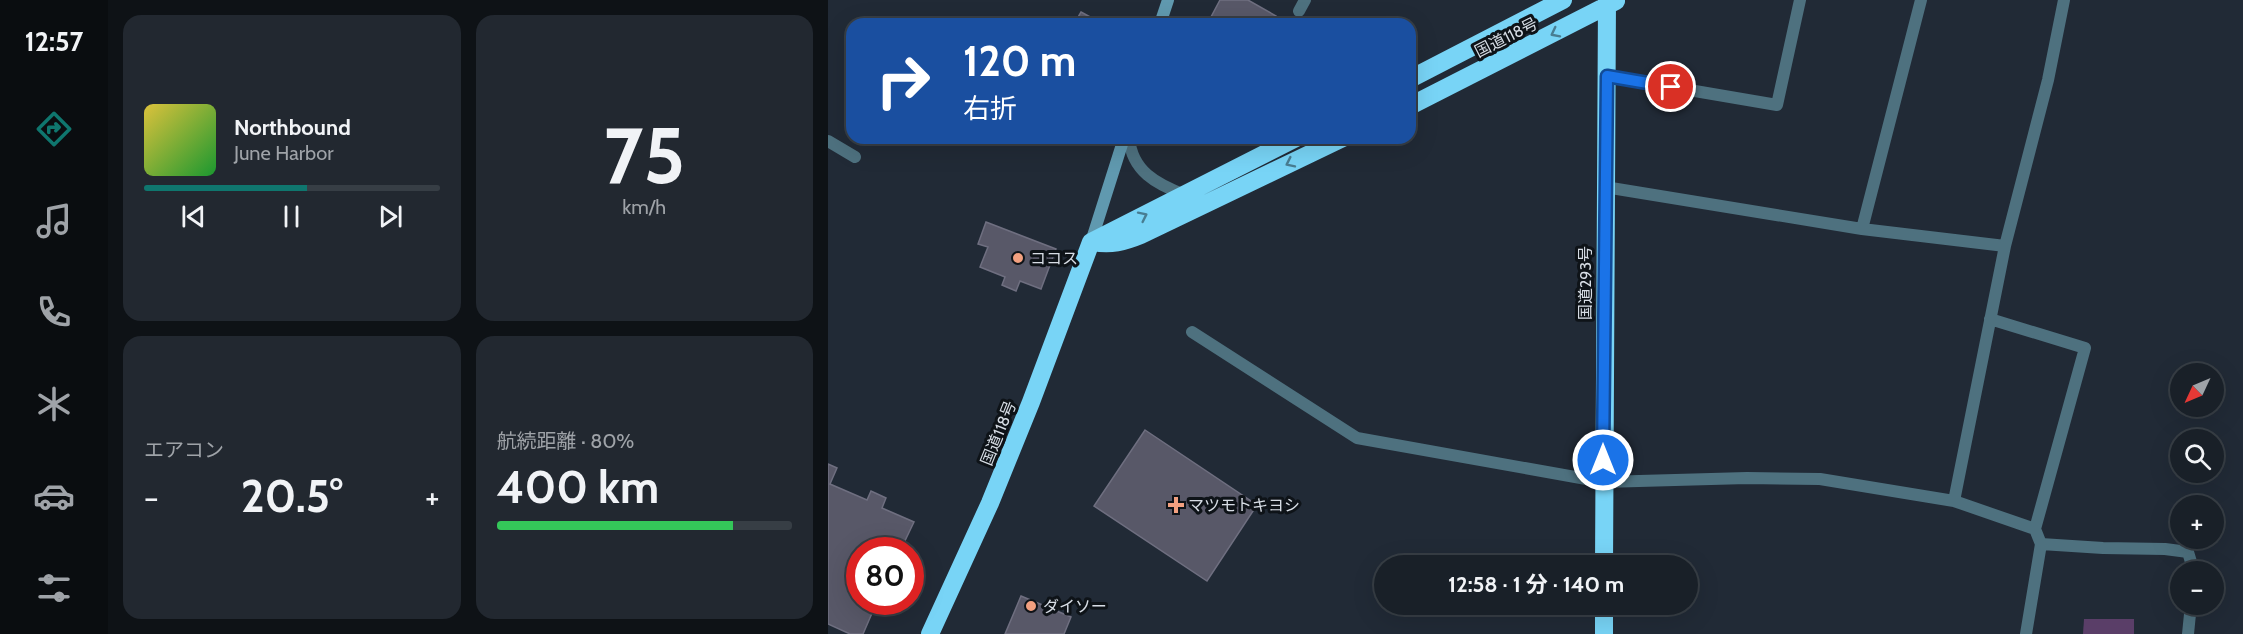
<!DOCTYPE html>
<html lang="ja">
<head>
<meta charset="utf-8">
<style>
	:root { --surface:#192028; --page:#222830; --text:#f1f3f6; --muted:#9fa3a8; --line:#373e45; --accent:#0f766e }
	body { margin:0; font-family:Cabin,"Noto Sans JP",sans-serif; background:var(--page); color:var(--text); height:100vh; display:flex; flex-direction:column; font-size:22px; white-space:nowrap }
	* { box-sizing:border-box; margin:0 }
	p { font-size:20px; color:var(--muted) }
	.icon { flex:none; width:33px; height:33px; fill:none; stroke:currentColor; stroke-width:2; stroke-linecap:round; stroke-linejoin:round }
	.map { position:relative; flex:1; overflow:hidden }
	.details { display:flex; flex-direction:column; gap:15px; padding:15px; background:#0e1216; width:720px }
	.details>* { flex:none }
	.top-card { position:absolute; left:18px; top:18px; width:570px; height:126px; border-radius:18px; box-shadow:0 6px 24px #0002,0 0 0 2px var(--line); background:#1a4fa0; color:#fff; overflow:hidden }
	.needle { width:39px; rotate:226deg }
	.buttons { position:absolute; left:1342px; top:363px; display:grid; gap:12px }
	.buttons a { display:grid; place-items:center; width:54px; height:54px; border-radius:50%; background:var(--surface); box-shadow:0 6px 24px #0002,0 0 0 2px var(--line); font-size:30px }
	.speed { position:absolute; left:18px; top:537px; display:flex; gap:12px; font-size:30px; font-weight:700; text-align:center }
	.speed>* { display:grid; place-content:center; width:78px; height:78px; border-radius:50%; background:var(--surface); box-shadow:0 6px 24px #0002,0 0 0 2px var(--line); line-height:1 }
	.speed .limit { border:9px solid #d22; background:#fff; color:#111 }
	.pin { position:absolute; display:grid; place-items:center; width:51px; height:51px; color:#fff; margin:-26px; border:3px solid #fff; border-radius:50%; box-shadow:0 2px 6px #0007 }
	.me { position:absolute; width:66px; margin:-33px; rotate:0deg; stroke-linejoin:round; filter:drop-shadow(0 0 4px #0008) }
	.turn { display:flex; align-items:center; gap:21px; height:126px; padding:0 18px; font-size:27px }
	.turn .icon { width:78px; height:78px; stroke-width:2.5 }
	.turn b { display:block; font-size:42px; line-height:51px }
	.big { font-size:45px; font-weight:700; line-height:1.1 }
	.details .tile { flex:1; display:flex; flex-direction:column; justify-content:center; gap:9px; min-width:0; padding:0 21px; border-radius:18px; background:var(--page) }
	.details .dial { align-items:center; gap:0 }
	.dial b { font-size:78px; line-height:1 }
	.song { display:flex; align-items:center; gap:18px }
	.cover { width:72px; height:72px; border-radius:9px; background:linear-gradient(135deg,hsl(50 70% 55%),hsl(130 70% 35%)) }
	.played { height:6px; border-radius:3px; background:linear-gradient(90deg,var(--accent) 55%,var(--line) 55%) }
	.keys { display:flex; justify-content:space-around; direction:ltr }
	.heat { display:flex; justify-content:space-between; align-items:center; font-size:33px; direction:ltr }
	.charge { height:9px; border-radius:4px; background:linear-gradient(90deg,#34c759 80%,var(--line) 0) }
	.details .tiles { flex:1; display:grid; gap:15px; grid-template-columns:repeat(2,1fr) }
	.trip { position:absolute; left:546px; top:555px; width:324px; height:60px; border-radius:30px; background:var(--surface); box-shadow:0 6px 24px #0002,0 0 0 2px var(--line); font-weight:700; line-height:60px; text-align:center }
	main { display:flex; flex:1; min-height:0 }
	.tabs { display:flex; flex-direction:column; width:108px; justify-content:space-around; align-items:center; background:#0a0d10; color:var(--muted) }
	.tabs .icon { width:42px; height:42px }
	.tabs .active { color:var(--accent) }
	.tabs b { font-size:27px; color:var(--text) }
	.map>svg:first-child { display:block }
</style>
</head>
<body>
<main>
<nav class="tabs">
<b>12:57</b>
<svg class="icon active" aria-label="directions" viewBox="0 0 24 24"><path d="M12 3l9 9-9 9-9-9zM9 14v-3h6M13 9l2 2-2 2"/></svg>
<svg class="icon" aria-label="music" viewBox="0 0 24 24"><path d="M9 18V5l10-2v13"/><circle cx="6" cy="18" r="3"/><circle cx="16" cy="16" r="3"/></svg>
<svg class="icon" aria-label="phone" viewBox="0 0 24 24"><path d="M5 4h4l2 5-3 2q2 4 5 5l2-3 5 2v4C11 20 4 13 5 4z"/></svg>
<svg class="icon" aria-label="climate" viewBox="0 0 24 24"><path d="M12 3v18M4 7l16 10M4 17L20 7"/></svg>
<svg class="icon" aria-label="car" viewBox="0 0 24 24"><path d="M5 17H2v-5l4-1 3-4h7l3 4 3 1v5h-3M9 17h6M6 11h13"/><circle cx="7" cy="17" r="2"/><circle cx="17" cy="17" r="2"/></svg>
<svg class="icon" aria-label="filters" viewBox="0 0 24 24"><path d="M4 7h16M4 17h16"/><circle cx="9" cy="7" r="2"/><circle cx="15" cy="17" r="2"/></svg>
</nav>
<section class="details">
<div class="tiles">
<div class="tile">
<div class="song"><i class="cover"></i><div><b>Northbound</b><p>June Harbor</p></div></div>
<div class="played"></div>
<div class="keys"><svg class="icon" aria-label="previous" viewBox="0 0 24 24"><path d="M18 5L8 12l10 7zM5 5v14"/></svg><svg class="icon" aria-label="pause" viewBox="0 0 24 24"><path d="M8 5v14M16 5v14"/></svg><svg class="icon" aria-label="next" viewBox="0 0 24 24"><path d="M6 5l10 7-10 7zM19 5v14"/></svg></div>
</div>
<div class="tile dial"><b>75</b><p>km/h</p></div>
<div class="tile"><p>エアコン</p>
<div class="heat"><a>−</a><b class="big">20.5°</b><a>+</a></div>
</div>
<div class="tile"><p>航続距離 · 80%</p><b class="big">400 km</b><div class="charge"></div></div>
</div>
</section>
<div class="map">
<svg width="1415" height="634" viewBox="0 0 1415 634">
	<rect width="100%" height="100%" fill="#212a36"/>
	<path fill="#5a3e68" d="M1256,619H1306V634H1255Z"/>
	<path fill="#585868" stroke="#6f6f80" stroke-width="1.5" d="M392,0H420L448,16L443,24H396L383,17Z
		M253,12L275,24H246Z
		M158,222L228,249L213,289L192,281L188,291L174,285L177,277L152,267L160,247L150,244Z
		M317,430L429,505L379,581L266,506Z
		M0,464L9,468L2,484L39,500L43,491L58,498L54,508L86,522L73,549L61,544L58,550H32V602H36L34,606L45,611L35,634H22L0,624Z
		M193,596L243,617L236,634H177Z"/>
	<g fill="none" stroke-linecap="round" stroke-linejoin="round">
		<path stroke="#4e717f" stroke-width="12" d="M471,11L477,0
			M779,76L949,105L972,0
			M301,138C304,171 328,184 357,195
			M0,141L27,157
			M777,187L1034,229L1177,246
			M1034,229L1093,0
			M1162,319L1257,348L1207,529
			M364,332L529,438L775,482L919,478L992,479L1126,501L1207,529L1213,544L1275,548L1337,549L1360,552L1366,572
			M1126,501L1177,246L1220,80L1236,0
			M1198,634L1213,544
			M1360,634L1363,604"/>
		<path stroke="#6099af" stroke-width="12" d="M332,24L340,0
			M263,242L296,138"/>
		<path stroke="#78d4f6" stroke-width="18" d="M582,79L735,0
			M582,106L788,1
			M265,242C283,245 296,242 313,235L515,138
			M776,566L779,0
			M102,634L162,503L203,402L263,242L468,138
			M776,634V604"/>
	</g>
	<defs><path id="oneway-chevron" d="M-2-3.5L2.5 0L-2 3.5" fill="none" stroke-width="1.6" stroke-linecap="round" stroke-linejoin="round" transform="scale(1.5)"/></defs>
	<g stroke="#487d92">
		<use href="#oneway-chevron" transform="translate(727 33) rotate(153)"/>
		<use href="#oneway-chevron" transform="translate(462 163) rotate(154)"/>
		<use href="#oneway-chevron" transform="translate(315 216) rotate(-26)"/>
	</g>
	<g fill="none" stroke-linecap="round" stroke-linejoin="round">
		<defs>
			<path id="route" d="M775,460L779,76L843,87"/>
		</defs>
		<use href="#route" stroke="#114b97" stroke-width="15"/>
		<use href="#route" stroke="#1a73e8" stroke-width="10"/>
	</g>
	<g fill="#f2a080" stroke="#0e1318" stroke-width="2">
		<circle cx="190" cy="258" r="6"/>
		<path d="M345 496h6v6h6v6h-6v6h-6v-6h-6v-6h6z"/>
		<circle cx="203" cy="606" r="6"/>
	</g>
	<g text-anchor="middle" stroke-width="6" stroke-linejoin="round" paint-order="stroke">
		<g font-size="16" fill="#d7dde5" stroke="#0e1318">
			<text transform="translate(678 37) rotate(-27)" y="6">国道118号</text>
			<text transform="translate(757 283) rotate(-90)" y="6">国道293号</text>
			<text transform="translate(170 433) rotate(-68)" y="6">国道118号</text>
		</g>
		<g font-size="16" fill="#d7dde5" stroke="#0e1318" text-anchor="start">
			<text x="202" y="264">ココス</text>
			<text x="360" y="511">マツモトキヨシ</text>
			<text x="215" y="612">ダイソー</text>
		</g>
	</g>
</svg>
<div class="buttons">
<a><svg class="needle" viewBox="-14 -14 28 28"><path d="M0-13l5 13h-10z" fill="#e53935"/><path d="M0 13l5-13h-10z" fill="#9fa3a8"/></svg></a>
<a><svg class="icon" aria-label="search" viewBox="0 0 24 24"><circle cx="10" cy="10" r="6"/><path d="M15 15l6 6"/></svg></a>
<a>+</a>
<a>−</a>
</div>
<div class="speed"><div class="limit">80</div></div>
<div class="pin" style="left:843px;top:87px;background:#d93025"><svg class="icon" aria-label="arrive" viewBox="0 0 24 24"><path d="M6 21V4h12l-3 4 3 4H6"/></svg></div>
<svg class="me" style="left:775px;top:460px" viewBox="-20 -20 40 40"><circle r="17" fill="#1a73e8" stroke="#fff" stroke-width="3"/><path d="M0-11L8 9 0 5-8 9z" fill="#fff"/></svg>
<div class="trip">12:58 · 1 分 · 140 m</div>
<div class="top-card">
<div class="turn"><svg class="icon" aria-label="right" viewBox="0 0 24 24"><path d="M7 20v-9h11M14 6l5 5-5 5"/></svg><div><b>120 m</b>右折</div></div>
</div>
</div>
</main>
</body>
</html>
